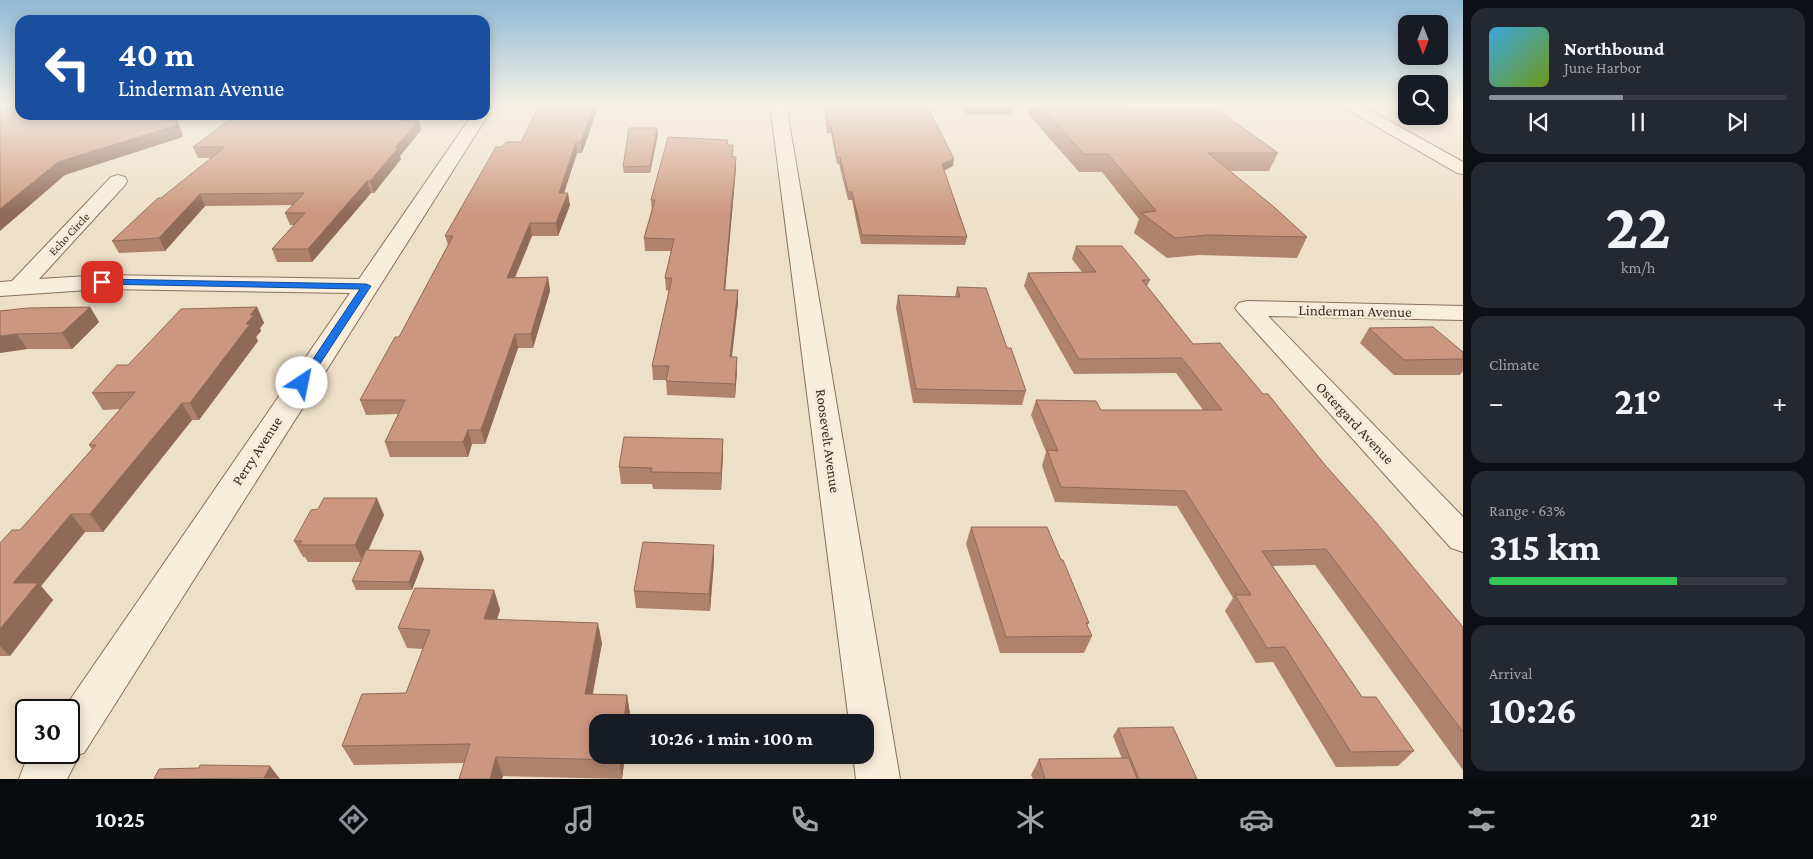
<!DOCTYPE html>
<html lang="en">
<head>
<meta charset="utf-8">
<style>
	:root { --surface:#171b24; --page:#242831; --text:#f1f3f6; --muted:#9ea1a6; --line:#363941; --accent:#8c9099 }
	body { margin:0; font-family:"Crimson Pro",serif; background:var(--page); color:var(--text); height:100vh; display:flex; flex-direction:column; font-size:19px; white-space:nowrap }
	* { box-sizing:border-box; margin:0 }
	p { font-size:16px; color:var(--muted) }
	.icon { flex:none; width:28px; height:28px; fill:none; stroke:currentColor; stroke-width:2; stroke-linecap:round; stroke-linejoin:round }
	.map { position:relative; flex:1; overflow:hidden }
	.sheet { display:flex; flex-direction:column; gap:8px; padding:8px; background:#0d0f14; width:350px }
	.sheet>* { flex:none }
	.guide { position:absolute; left:15px; top:15px; width:475px; height:105px; border-radius:15px; box-shadow:0 2px 12px #0003; background:#1a4fa0; color:#fff; overflow:hidden }
	.needle { width:32px; rotate:180deg }
	.controls { position:absolute; left:1398px; top:15px; display:grid; gap:10px }
	.controls a { display:grid; place-items:center; width:50px; height:50px; border-radius:10px; background:var(--surface); box-shadow:0 2px 12px #0003; font-size:25px }
	.speed { position:absolute; left:15px; top:699px; display:flex; gap:10px; font-size:25px; font-weight:700; text-align:center }
	.speed>* { display:grid; place-content:center; width:65px; height:65px; border-radius:50%; background:var(--surface); box-shadow:0 2px 12px #0003; line-height:1 }
	.speed .limit { border:2px solid #111; border-radius:8px; background:#fff; color:#111 }
	.pin { position:absolute; display:grid; place-items:center; width:42px; height:42px; color:#fff; margin:-21px; border-radius:10px; box-shadow:0 2px 8px #0006 }
	.me { position:absolute; width:55px; margin:-28px; rotate:34deg; stroke-linejoin:round; filter:drop-shadow(0 0 4px #0008) }
	.turn { display:flex; align-items:center; gap:18px; height:105px; padding:0 20px; font-size:22px }
	.turn .icon { width:65px; height:65px; stroke-width:2.5 }
	.turn b { display:block; font-size:35px; line-height:42px }
	.big { font-size:38px; font-weight:700; line-height:1.1 }
	.sheet .widget { flex:1; display:flex; flex-direction:column; justify-content:center; gap:8px; min-width:0; padding:0 18px; border-radius:15px; background:var(--page) }
	.sheet .dial { align-items:center; gap:0 }
	.dial b { font-size:65px; line-height:1 }
	.song { display:flex; align-items:center; gap:15px }
	.cover { width:60px; height:60px; border-radius:8px; background:linear-gradient(135deg,hsl(200 70% 55%),hsl(80 70% 35%)) }
	.played { height:5px; border-radius:2px; background:linear-gradient(90deg,var(--accent) 45%,var(--line) 45%) }
	.keys { display:flex; justify-content:space-around; direction:ltr }
	.heat { display:flex; justify-content:space-between; align-items:center; font-size:28px; direction:ltr }
	.charge { height:8px; border-radius:4px; background:linear-gradient(90deg,#34c759 63%,var(--line) 0) }
	.trip { position:absolute; left:589px; top:714px; width:285px; height:50px; border-radius:15px; background:var(--surface); box-shadow:0 2px 12px #0003; font-weight:700; line-height:50px; text-align:center }
	.dock { display:flex; height:80px; justify-content:space-around; align-items:center; background:#090b0e; color:var(--muted) }
	.dock .icon { width:35px; height:35px }
	.dock .active { color:var(--accent) }
	.dock b { font-size:22px; color:var(--text) }
	main { display:flex; flex:1; min-height:0 }
	.map>svg:first-child { display:block }
</style>
</head>
<body>
<main>
<div class="map">
<svg width="1463" height="779" viewBox="0 0 1463 779">
	<rect width="100%" height="100%" fill="#eedfc8"/>
	<g fill="none" stroke-linecap="round" stroke-linejoin="round">
		<defs>
			<path id="minor" d="M770,104H786L900,779H856L853,755H865V722H849Z
				M1340,104H1359L1463,162V174L1457,173L1343,107Z
				M485,112L488,115L84,753L80,754L67,779H19L25,763L33,752H69V710H63L350,293L103,289L0,296V282L12,281L111,177L118,175L125,177L127,181L125,185L39,279L103,275L359,279L472,115H485Z
				M1247,301L1463,306V320L1268,316L1463,517V552L1451,548L1239,313L1235,308L1239,303Z"/>
		</defs>
		<use href="#minor" stroke="#8b705d" stroke-width="2"/>
		<use href="#minor" fill="#f9eddc" fill-rule="evenodd"/>
	</g>
	<path fill="#af826d" d="M540,104H599L582,153H577L564,193L570,205L558,236H532L515,278L548,277L550,291L533,348H518L485,444H472L468,457H390L385,442L398,414L366,415L360,400L399,337L448,245L445,236L502,147L521,142Z
		M824,104H926L953,166L944,170L967,237L965,245L861,244L852,200H848L839,164H837L831,133H827Z
		M960,104H1014L1012,115H967Z
		M1030,104L1124,110L1278,153L1269,171H1230L1307,237L1297,258L1199,255L1167,258L1134,233L1139,219L1102,172H1079L1028,114Z
		M236,115H415L411,120H419L421,130L400,156L401,159L374,193H371L312,262H277L272,249L294,225H290L285,213L293,205L205,206L165,251L119,253L112,241L211,158H198L193,147Z
		M657,128L658,134L650,173H624L623,167Z
		M728,145L733,157L736,168L725,290L738,303L732,357L737,371L735,398L667,395L666,380H653L652,366L669,291L666,290L665,278L671,251H645L644,238L652,212L651,200Z
		M1076,246L1150,280L1147,286L1193,344L1263,394L1325,465L1463,627V770L1315,565L1273,566L1362,697L1414,751L1398,766L1336,767L1273,662L1256,663L1225,611L1233,598L1177,506L1055,502L1042,466L1046,452L1031,415L1036,400L1101,410H1203L1176,373L1074,374L1024,286L1028,273L1082,272L1072,259Z
		M957,287L1007,348L1026,391L1022,405L913,403L896,308L898,295L955,297Z
		M90,307L99,322L72,349H28L0,311Z
		M257,307L264,323L260,328L261,331L256,337L258,341L199,420H192L103,532H85L41,586L53,600L10,656H0V543L20,530L92,449L89,445L120,409L103,410L92,393L128,365Z
		M1369,328L1463,352V371L1460,375H1394L1360,343Z
		M723,439V455L721,490L653,489L652,484H621L619,467Z
		M384,515L368,550L421,551L424,559L412,590H356L352,581L361,562H308L305,557H303L294,541Z
		M971,527L1061,560L1089,623L1087,625L1092,636L1084,653H1000L966,544Z
		M714,561L710,611L636,608L634,591Z
		M494,590L500,610L497,620L602,643L593,694L627,695L630,714L629,722H598V755H625L622,779L503,776L502,779H459L464,763L354,765L342,746L406,693L423,649L407,648L398,628Z
		M1118,728L1197,779H1033L1031,775L1039,759H1122L1113,736Z"/>
	<path fill="#8f6a59" d="M594,104H599L582,153L581,142Z
		M118,115H145L117,131L111,119Z
		M404,115H415L402,130L399,120Z
		M177,120L182,133L183,137L65,175L0,231V209L58,162Z
		M419,120L421,130L400,156L401,159L374,193L370,181L395,148Z
		M657,128L658,134L650,173V166Z
		M576,142L577,153L560,205L559,193Z
		M736,157V168L724,303V290Z
		M954,159L953,166L941,172L942,164Z
		M367,181L371,193L312,262L308,249Z
		M568,193L570,205L558,236L556,223Z
		M200,194L205,206L165,251L159,238Z
		M530,223L532,236L509,291L507,278Z
		M548,277L550,291L533,348L531,334Z
		M738,290V303L730,371V357Z
		M90,307L99,322L72,349L62,333Z
		M257,307L264,323L260,328L261,331L256,337L258,341L199,420L190,403L246,324L250,315Z
		M17,334L28,349L0,353V336Z
		M515,334L518,348L485,444L481,430Z
		M737,357V371L735,398V384Z
		M182,403L192,420L103,532L90,514Z
		M468,430L472,444L468,457L463,442Z
		M723,439V455L721,490V473Z
		M377,498L384,515L363,562L355,545Z
		M71,514L85,532L41,586L53,600L10,656L0,646V629L13,583Z
		M714,545V561L710,611L709,594Z
		M421,551L424,559L412,590L409,582Z
		M494,590L500,610L490,639L484,619Z
		M598,623L602,643L589,713L585,694Z
		M627,695L630,714L629,722H624Z
		M619,755H625L622,779L619,760Z
		M496,757L503,776L502,779H490Z
		M270,766L280,779L264,778Z"/>
	<path fill="#cc977f" stroke="#8f6a59" d="M2,104H20V115H118L111,119L177,120V125L58,162L0,209V105Z
		M540,104H594L581,142H576L559,193H568L556,223H530L507,278L548,277L531,334H515L481,430H468L463,442H385L405,400H360L395,337H399L453,236H445L496,147H502L506,142H521Z
		M825,104H926L954,159L942,164L967,237L862,235L852,192H848L840,157H837L831,126H828Z
		M1038,104H1116L1124,110H1218L1278,153H1208L1274,207L1307,237L1208,235L1175,238L1141,213L1156,211L1108,154H1084Z
		M236,115H404L399,120H419L395,148H398L370,181H367L308,249H272L305,213H285L304,193L200,194L159,238L112,241L158,198H161L225,147H193Z
		M629,128H657L650,166L623,167Z
		M668,137L728,140L727,145H733L732,157H736L724,290H738L730,357H737L735,384L666,381L669,366H652L672,278H665L674,239L644,238L655,200H651Z
		M1076,246H1122L1150,280H1142L1193,344L1220,343L1263,394H1268L1325,465L1374,520L1463,627V732L1326,549L1262,551L1362,697H1376L1414,751L1351,752L1285,647L1267,648L1235,595H1251L1185,491L1061,487L1047,450L1058,451L1036,400L1096,401L1101,410H1222L1182,358L1079,359L1028,273L1096,272Z
		M957,287L986,288L1007,348H1011L1026,391L916,389L898,295L960,297Z
		M90,307L62,333L17,334L0,336V311L28,308Z
		M257,307L250,315H254L246,324H250L190,403H182L90,514H71L13,583H38L0,629V543L12,530H20L96,445H89L135,392L92,393L117,365H128L181,309Z
		M1433,327L1463,352V359L1404,360L1369,328Z
		M624,437L723,439L721,473L651,472L652,468L619,467Z
		M324,498H377L355,545H299L302,541H294L311,510L318,509Z
		M971,527H1047L1061,560H1063L1089,623H1086L1092,636L1006,637Z
		M643,542L714,545L709,594L634,591Z
		M366,550L421,551L409,582L352,581Z
		M415,588L494,590L484,619L598,623L585,694L627,695L624,722H598V755H619V760L496,757L490,779H459L470,744L342,746L362,694L406,693L430,630L398,628Z
		M1173,727L1197,779H1139L1118,728Z
		M1129,758L1137,779H1045L1039,759Z
		M200,765L270,766L264,778H272L154,779L159,769L199,768Z"/>
	<linearGradient id="sky" x2="0" y2="1"><stop stop-color="#8fbad5"/><stop offset="0.49" stop-color="#f7f1e6"/><stop offset="1" stop-color="#f7f1e6" stop-opacity="0"/></linearGradient>
	<rect width="1463" height="213" fill="url(#sky)"/>
	<path fill="#1a73e8" stroke="#114b97" d="M102,279L366,284L371,286L306,385L302,387L297,383L360,289L99,284V280Z"/>
	<g text-anchor="middle" stroke-width="5" stroke-linejoin="round" paint-order="stroke">
		<g font-size="12" fill="#3b2b21" stroke="#f6ead8">
			<text transform="translate(69 234) rotate(-47)" y="4">Echo Circle</text>
		</g>
		<g font-size="15" fill="#3b2b21" stroke="#f6ead8">
			<text transform="translate(1355 311) rotate(1)" y="5">Linderman Avenue</text>
			<text transform="translate(1355 423) rotate(47)" y="5">Ostergard Avenue</text>
			<text transform="translate(828 441) rotate(82)" y="5">Roosevelt Avenue</text>
			<text transform="translate(257 451) rotate(-57)" y="5">Perry Avenue</text>
		</g>
	</g>
</svg>
<div class="controls">
<a><svg class="needle" viewBox="-14 -14 28 28"><path d="M0-13l5 13h-10z" fill="#e53935"/><path d="M0 13l5-13h-10z" fill="#9ea1a6"/></svg></a>
<a><svg class="icon" aria-label="search" viewBox="0 0 24 24"><circle cx="10" cy="10" r="6"/><path d="M15 15l6 6"/></svg></a>
</div>
<div class="speed"><div class="limit">30</div></div>
<div class="pin" style="left:102px;top:282px;background:#d93025"><svg class="icon" aria-label="arrive" viewBox="0 0 24 24"><path d="M6 21V4h12l-3 4 3 4H6"/></svg></div>
<svg class="me" style="left:302px;top:383px" viewBox="-20 -20 40 40"><circle r="19" fill="#fff"/><path d="M0-13L10 11 0 6-10 11z" fill="#1a73e8"/></svg>
<div class="trip">10:26 · 1 min · 100 m</div>
<div class="guide">
<div class="turn"><svg class="icon" aria-label="left" viewBox="0 0 24 24"><path d="M17 20v-9H6M10 6l-5 5 5 5"/></svg><div><b>40 m</b>Linderman Avenue</div></div>
</div>
</div>
<section class="sheet">
<div class="widget">
<div class="song"><i class="cover"></i><div><b>Northbound</b><p>June Harbor</p></div></div>
<div class="played"></div>
<div class="keys"><svg class="icon" aria-label="previous" viewBox="0 0 24 24"><path d="M18 5L8 12l10 7zM5 5v14"/></svg><svg class="icon" aria-label="pause" viewBox="0 0 24 24"><path d="M8 5v14M16 5v14"/></svg><svg class="icon" aria-label="next" viewBox="0 0 24 24"><path d="M6 5l10 7-10 7zM19 5v14"/></svg></div>
</div>
<div class="widget dial"><b>22</b><p>km/h</p></div>
<div class="widget"><p>Climate</p>
<div class="heat"><a>−</a><b class="big">21°</b><a>+</a></div>
</div>
<div class="widget"><p>Range · 63%</p><b class="big">315 km</b><div class="charge"></div></div>
<div class="widget"><p>Arrival</p><b class="big">10:26</b></div>
</section>
</main>
<nav class="dock">
<b>10:25</b>
<svg class="icon active" aria-label="directions" viewBox="0 0 24 24"><path d="M12 3l9 9-9 9-9-9zM9 14v-3h6M13 9l2 2-2 2"/></svg>
<svg class="icon" aria-label="music" viewBox="0 0 24 24"><path d="M9 18V5l10-2v13"/><circle cx="6" cy="18" r="3"/><circle cx="16" cy="16" r="3"/></svg>
<svg class="icon" aria-label="phone" viewBox="0 0 24 24"><path d="M5 4h4l2 5-3 2q2 4 5 5l2-3 5 2v4C11 20 4 13 5 4z"/></svg>
<svg class="icon" aria-label="climate" viewBox="0 0 24 24"><path d="M12 3v18M4 7l16 10M4 17L20 7"/></svg>
<svg class="icon" aria-label="car" viewBox="0 0 24 24"><path d="M5 17H2v-5l4-1 3-4h7l3 4 3 1v5h-3M9 17h6M6 11h13"/><circle cx="7" cy="17" r="2"/><circle cx="17" cy="17" r="2"/></svg>
<svg class="icon" aria-label="filters" viewBox="0 0 24 24"><path d="M4 7h16M4 17h16"/><circle cx="9" cy="7" r="2"/><circle cx="15" cy="17" r="2"/></svg>
<b>21°</b>
</nav>
</body>
</html>
